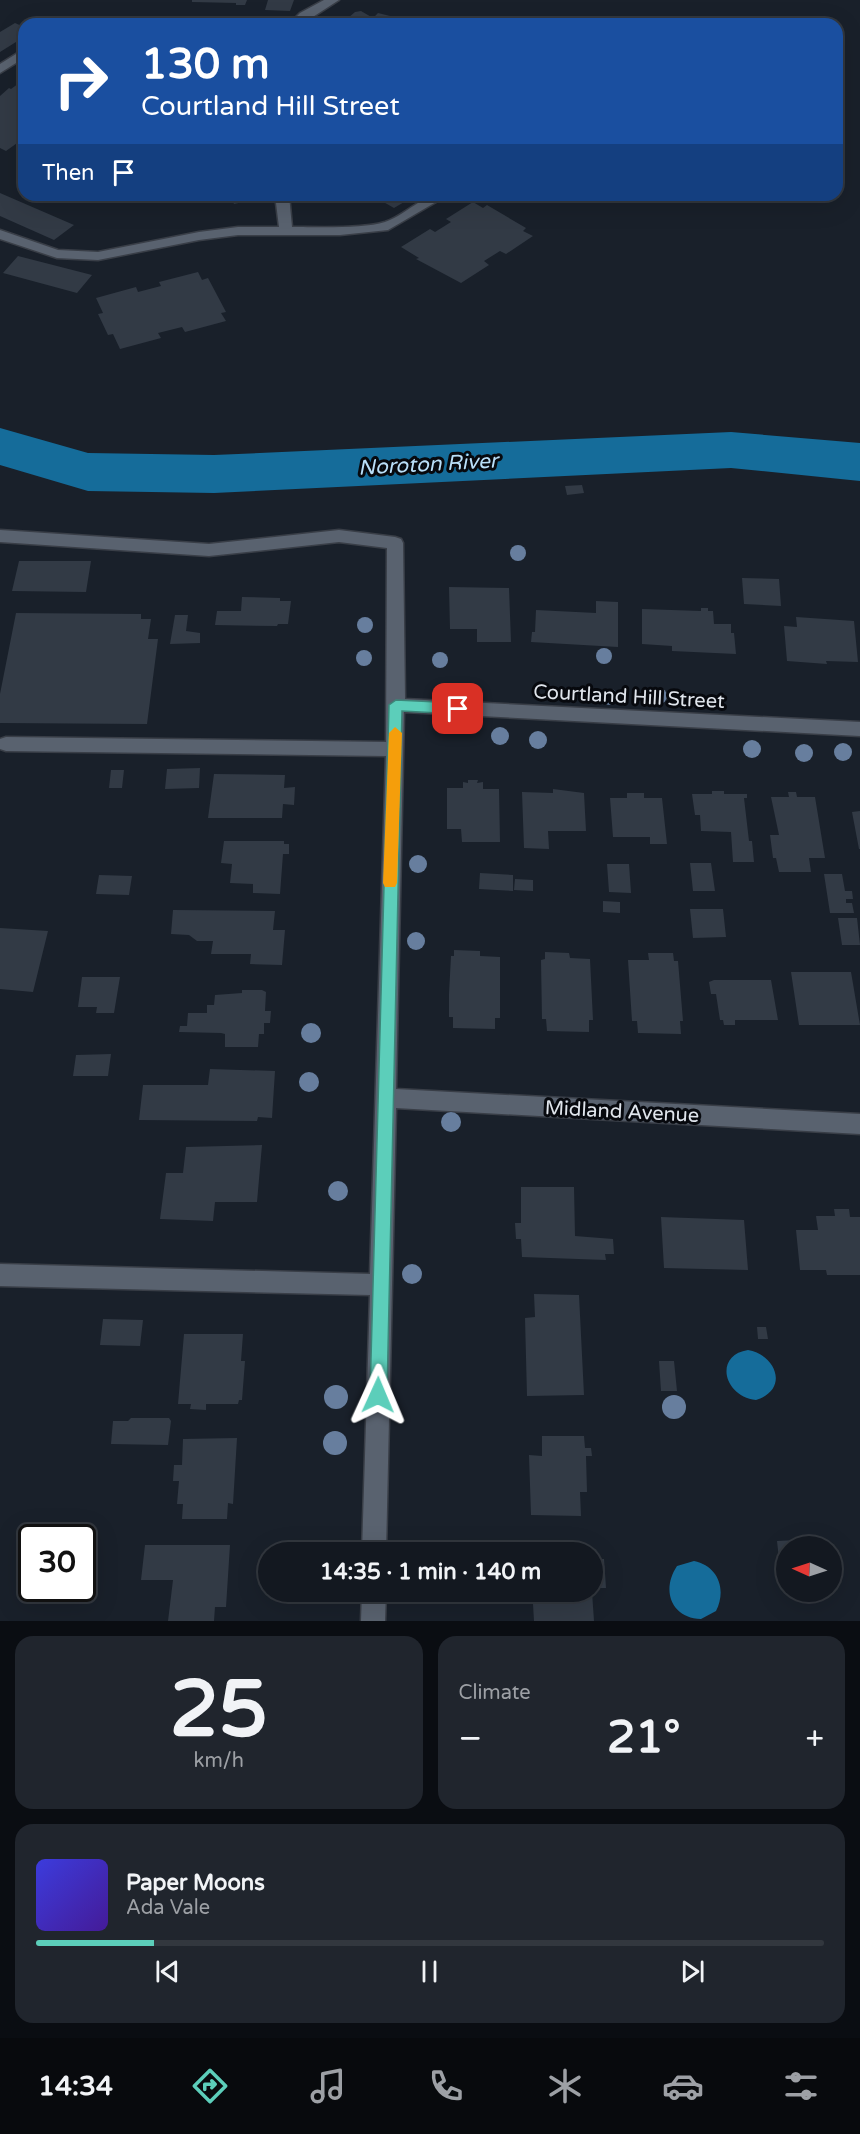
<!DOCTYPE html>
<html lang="en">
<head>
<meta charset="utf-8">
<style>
	:root { --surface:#131820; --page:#20252d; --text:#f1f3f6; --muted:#9da0a5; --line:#32373e; --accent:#5cceba }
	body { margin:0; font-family:"Varela Round",sans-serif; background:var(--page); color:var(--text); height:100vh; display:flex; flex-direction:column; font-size:22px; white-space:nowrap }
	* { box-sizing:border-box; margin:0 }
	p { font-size:20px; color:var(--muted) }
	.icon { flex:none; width:33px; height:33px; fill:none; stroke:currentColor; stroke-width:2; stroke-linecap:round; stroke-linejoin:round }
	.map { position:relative; height:1621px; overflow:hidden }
	.panel { display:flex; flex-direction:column; gap:15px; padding:15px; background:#0a0d12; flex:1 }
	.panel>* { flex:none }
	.top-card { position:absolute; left:18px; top:18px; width:825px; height:183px; border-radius:18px; box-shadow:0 6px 24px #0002,0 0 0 2px var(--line); background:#1a4fa0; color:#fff; overflow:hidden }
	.needle { width:39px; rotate:273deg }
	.tools { position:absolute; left:776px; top:1536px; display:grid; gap:12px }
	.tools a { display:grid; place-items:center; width:66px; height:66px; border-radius:50%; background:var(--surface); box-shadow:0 6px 24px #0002,0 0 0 2px var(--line); font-size:30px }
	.speed { position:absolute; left:18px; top:1524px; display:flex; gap:12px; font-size:30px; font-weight:700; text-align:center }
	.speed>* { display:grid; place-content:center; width:78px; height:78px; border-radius:50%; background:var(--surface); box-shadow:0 6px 24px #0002,0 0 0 2px var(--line); line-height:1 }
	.speed .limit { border:3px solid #111; border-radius:9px; background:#fff; color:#111 }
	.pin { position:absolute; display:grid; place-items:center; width:51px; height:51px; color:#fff; margin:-26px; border-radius:12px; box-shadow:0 3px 9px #0006 }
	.me { position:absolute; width:66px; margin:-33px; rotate:1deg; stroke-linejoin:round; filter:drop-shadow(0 0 4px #0008) }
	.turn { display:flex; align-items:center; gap:21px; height:126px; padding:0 24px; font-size:27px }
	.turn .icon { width:78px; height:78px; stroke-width:2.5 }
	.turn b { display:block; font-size:42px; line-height:51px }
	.then { display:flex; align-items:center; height:57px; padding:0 24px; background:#0003; gap:12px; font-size:22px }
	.big { font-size:45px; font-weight:800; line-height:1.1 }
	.panel .tile { flex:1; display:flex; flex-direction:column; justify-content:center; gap:9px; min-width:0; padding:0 21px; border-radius:18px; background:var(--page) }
	.panel .dial { align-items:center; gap:0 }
	.dial b { font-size:78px; line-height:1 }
	.song { display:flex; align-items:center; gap:18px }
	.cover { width:72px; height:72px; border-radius:9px; background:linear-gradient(135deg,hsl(240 70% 55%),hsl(260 70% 35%)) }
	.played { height:6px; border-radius:3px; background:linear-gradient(90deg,var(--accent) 15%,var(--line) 15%) }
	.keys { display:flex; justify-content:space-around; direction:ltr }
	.heat { display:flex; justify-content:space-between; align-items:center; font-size:33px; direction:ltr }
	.panel .tiles { flex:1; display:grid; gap:15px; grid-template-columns:1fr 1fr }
	.tile:last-child { grid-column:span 2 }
	.trip { position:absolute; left:258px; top:1542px; width:345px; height:60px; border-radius:30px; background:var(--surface); box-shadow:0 6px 24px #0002,0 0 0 2px var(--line); font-weight:800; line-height:60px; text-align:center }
	.menu { display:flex; height:96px; justify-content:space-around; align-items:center; background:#080a0d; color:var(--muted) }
	.menu .icon { width:42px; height:42px }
	.menu .selected { color:var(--accent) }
	.menu b { font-size:27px; color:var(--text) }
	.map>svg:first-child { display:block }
</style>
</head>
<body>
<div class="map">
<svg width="860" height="1621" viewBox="0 0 860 1621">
	<rect width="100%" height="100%" fill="#19202a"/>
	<path fill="#156c9a" d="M748,1350C777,1355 789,1390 756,1400C723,1396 714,1355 748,1350Z
		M694,1561C718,1566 727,1589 716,1611L701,1619C671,1618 661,1590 677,1566Z"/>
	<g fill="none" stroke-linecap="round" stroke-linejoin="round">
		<path fill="#156c9a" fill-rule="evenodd" d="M0,428L88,453L214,455L731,432L860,443V481L731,468L214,493L88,491L0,465Z"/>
	</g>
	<path fill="#323a45" d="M192,0H247L245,5H236V3L192,2Z
		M268,0H294L290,11L265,10Z
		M361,11L373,18L378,13L398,18L396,21L407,24H335L343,16L348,18L355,12Z
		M15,23L24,27V37L0,52V32Z
		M22,81L24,82V143L20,141L6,151L0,148V96L9,88L11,89Z
		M0,193L74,225L54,240L0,216Z
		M230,195H260L261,198L234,204Z
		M375,195H416L394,208L373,196Z
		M473,202L483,208L487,205L526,228L523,231L533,236L506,254L500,251L484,261L489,265L461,283L416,259L419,258L401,247L430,229L435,232L451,222L446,219Z
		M18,256L92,275L77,293L3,273Z
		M198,272L202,280L208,278L226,312L221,313L226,321L185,332L182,327L158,333L161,338L120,349L113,334L108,335L98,314L103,313L96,298L136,287L138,292L161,286L159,282Z
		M582,485L584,493L567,495L565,486Z
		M19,561H91L86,592L12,591Z
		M742,578L779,579L781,606L744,604Z
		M449,587L509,588L511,642H477V629H450Z
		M242,597L280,598V601H291L288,624H278L277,626L215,625L217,611H241Z
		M596,601L618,602V647L531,642L532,632H535L536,610L596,613Z
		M701,608H708V611H713L714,624H731V633H734L736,654L672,651V646L642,644V609L701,611Z
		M16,613L141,614V619H151L148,639H158L147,724L0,723V694Z
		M175,615H188L186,631L200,633V643L170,644Z
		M796,617L854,621L858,662L826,661L827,664L787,661L784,626L797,627Z
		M200,768L199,788L165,789L167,769Z
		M111,770H124L122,788H109Z
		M214,774L285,775L284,788L295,787L294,805L283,804L282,818H208Z
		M468,780H478L477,783L483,782V789H499L500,842H462L461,829H447V788H463V782L468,783Z
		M553,789L584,793L586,831H548L549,849L524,848L522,792L553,793Z
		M712,791H724V794H747V798H744L749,841H752L754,862H733L731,832L701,831L700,815H695L692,794H712Z
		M788,792H796L797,797H815L825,858H809L811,872H779L776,858H773L770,835H779L771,797H789Z
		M627,793H644V798H662L667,844H650V837H613L610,798H627Z
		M860,811V849H859L852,812Z
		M224,841H284V844H289V854H283L280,894L253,893V884L230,883L232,864L221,863Z
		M690,863H711L715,891H693Z
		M607,864H629L631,893L609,892Z
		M480,873L513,875V891L479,889Z
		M824,874H842L845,891H852L853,899H846V903H852L854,913H830Z
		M99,875L132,876L129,895L96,894Z
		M515,879L533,880V891L514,890Z
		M603,901L620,902V913L603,912Z
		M690,909H723L726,937L693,938Z
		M173,910L275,911L273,930H285L282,965L250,964L251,954H211L213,941H197L189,935L171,934Z
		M838,918H857L860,945H842Z
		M0,928L48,931L33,992L0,989Z
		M454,950L480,951V956L500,957V1018H495V1029L453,1028V1017H449V994L451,956H454Z
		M545,952L569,953L570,958L590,959L593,1020H589V1032L547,1031L546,1019H542L541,960L545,959Z
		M648,953H673L674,961H678L683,1021H680L681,1034L638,1033L637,1021H632L628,960H649Z
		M791,972H851L860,1025H799Z
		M82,977H120L114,1013H96L97,1007H78Z
		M714,980H771L778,1020H735V1025H724L723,1020H720L716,994H711L709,982Z
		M242,990H262L266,992L265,1011H271L270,1023H264V1034H259L258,1047H225V1034L221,1033L179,1032L180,1026H187L188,1013H207V1005H214L215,995L242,993Z
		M111,1054L108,1076H73L76,1055Z
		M210,1069L275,1071L272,1118L258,1117L257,1121L139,1120L143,1085H208Z
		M262,1145L257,1202H215L213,1221L160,1219L166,1173H183L186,1147Z
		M521,1187H574L575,1236L613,1239L614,1254H605L606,1260L522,1257L521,1239H516L515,1223H521Z
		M834,1209H849L850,1217H860V1275H827L826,1270H800L796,1230H818L816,1216H835Z
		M661,1217L744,1220L748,1270L664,1268Z
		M534,1294L579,1295L584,1395L527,1396L525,1318L535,1317Z
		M103,1319L143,1320L140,1346L100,1345Z
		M757,1327H766L768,1339H758Z
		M184,1334H243L241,1361H245L242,1400H239L238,1404H206V1410L190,1409L191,1404H178Z
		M659,1361H674L677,1391H661Z
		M131,1418H169L171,1421L168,1445L111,1444L113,1421H128Z
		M542,1436H584L585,1448H591L592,1456H586L587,1492H580L581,1516L531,1515L529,1455L542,1456Z
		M237,1438L233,1504L228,1503L227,1519H182L183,1504H177L179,1481H173L174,1465H182L183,1439Z
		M798,1540L799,1546H786V1586H782L777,1541Z
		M145,1545H230L226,1607H215L214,1621H168L173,1580H141Z
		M592,1559H604L606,1588H592Z
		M526,1592H592L594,1621H534L533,1604H526Z"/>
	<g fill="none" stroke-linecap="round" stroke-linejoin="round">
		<defs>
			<path id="minor" d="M324,0H339L302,24H289L300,13Z
				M90,20H201L207,24H84Z
				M24,49V58L0,73V64Z
				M275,195H289L292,227C316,227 364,229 385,222C410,213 418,195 448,195L388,230L340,235H238L199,240L98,260L57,258L0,239V230L58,250L98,252L199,232L238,227H279Z
				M0,530L209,544L339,530L395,537L401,539L403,543L405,699L860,722V736L404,712L396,1089L860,1114V1134L396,1108L386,1552H362L370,1295L0,1286V1264L370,1274L386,756L6,751L0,749V739L6,737L386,742L387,548L339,542L209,556L0,542Z
				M362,1592H386L385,1621H361Z"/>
		</defs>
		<use href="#minor" stroke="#393e47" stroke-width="3"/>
		<use href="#minor" fill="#59626f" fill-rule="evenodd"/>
	</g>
	<g fill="#677e9e">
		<circle cx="518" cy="553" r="8"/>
		<circle cx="365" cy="625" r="8"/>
		<circle cx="604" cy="656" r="8"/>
		<circle cx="364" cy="658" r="8"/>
		<circle cx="440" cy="660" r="8"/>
		<circle cx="467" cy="692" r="8"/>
		<circle cx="659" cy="696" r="8"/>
		<circle cx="610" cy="697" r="8"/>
		<circle cx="500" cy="736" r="9"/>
		<circle cx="538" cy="740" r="9"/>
		<circle cx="752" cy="749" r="9"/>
		<circle cx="843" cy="752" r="9"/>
		<circle cx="804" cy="753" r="9"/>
		<circle cx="418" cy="864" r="9"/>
		<circle cx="416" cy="941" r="9"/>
		<circle cx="311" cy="1033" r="10"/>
		<circle cx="309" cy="1082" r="10"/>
		<circle cx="451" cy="1122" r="10"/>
		<circle cx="338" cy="1191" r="10"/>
		<circle cx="412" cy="1274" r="10"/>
		<circle cx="336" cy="1397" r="12"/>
		<circle cx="674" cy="1407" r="12"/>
		<circle cx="335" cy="1443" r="12"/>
	</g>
	<path fill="#5cceba" stroke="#3c8679" stroke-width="1.5" d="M396,700L458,703L465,709L458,714L402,711L387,1395L384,1401L378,1404L372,1401L370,1395L389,705Z"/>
	<path fill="#f59e0b" d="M395,727L402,733L397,883L395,887H385L383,883L389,733Z"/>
	<g text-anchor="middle" stroke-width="6" stroke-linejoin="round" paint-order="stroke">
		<g font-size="20" fill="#e0e5ec" stroke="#07090e">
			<text transform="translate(629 696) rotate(3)" y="7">Courtland Hill Street</text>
			<text transform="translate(622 1111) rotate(3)" y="7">Midland Avenue</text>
		</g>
		<g font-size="21" font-style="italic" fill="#b9dff9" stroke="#07090e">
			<text transform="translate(428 464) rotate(-3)" y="7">Noroton River</text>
		</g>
	</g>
</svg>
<div class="tools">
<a><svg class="needle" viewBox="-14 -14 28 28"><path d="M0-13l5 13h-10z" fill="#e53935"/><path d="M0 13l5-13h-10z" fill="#9da0a5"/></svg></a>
</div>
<div class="speed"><div class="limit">30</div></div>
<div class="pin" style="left:458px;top:709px;background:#d93025"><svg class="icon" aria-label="arrive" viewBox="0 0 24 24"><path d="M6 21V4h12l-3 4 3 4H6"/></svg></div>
<svg class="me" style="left:378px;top:1395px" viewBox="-20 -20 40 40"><path d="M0-17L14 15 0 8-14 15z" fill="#5cceba" stroke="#fff" stroke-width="4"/></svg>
<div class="trip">14:35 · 1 min · 140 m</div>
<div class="top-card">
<div class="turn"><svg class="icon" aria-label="right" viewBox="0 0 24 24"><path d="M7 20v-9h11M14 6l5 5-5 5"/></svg><div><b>130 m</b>Courtland Hill Street</div></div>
<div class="then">Then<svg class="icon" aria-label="arrive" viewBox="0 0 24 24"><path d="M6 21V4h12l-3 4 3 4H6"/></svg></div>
</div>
</div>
<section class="panel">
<div class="tiles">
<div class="tile dial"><b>25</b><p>km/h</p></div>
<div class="tile"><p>Climate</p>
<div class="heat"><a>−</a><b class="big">21°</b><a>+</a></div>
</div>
<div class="tile">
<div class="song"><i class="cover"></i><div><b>Paper Moons</b><p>Ada Vale</p></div></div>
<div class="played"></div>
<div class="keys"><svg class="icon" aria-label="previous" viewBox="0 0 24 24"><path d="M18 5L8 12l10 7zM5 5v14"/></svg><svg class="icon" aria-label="pause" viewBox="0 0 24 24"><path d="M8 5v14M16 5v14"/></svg><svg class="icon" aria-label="next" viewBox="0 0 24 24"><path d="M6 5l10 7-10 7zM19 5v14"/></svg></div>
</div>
</div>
</section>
<nav class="menu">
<b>14:34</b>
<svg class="icon selected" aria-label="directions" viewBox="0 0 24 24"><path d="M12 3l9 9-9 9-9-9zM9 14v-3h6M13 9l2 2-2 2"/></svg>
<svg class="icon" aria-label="music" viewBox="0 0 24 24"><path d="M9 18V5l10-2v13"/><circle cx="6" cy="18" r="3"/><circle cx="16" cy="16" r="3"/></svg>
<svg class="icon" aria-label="phone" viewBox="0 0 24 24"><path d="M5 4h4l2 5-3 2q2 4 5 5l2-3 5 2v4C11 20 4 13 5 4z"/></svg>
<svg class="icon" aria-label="climate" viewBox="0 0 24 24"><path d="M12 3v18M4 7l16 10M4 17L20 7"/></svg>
<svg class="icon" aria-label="car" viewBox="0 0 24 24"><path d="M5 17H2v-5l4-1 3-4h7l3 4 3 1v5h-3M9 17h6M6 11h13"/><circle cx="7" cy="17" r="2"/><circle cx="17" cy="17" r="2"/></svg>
<svg class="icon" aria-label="filters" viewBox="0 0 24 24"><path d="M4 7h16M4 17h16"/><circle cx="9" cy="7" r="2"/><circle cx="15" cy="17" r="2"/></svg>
</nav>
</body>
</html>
